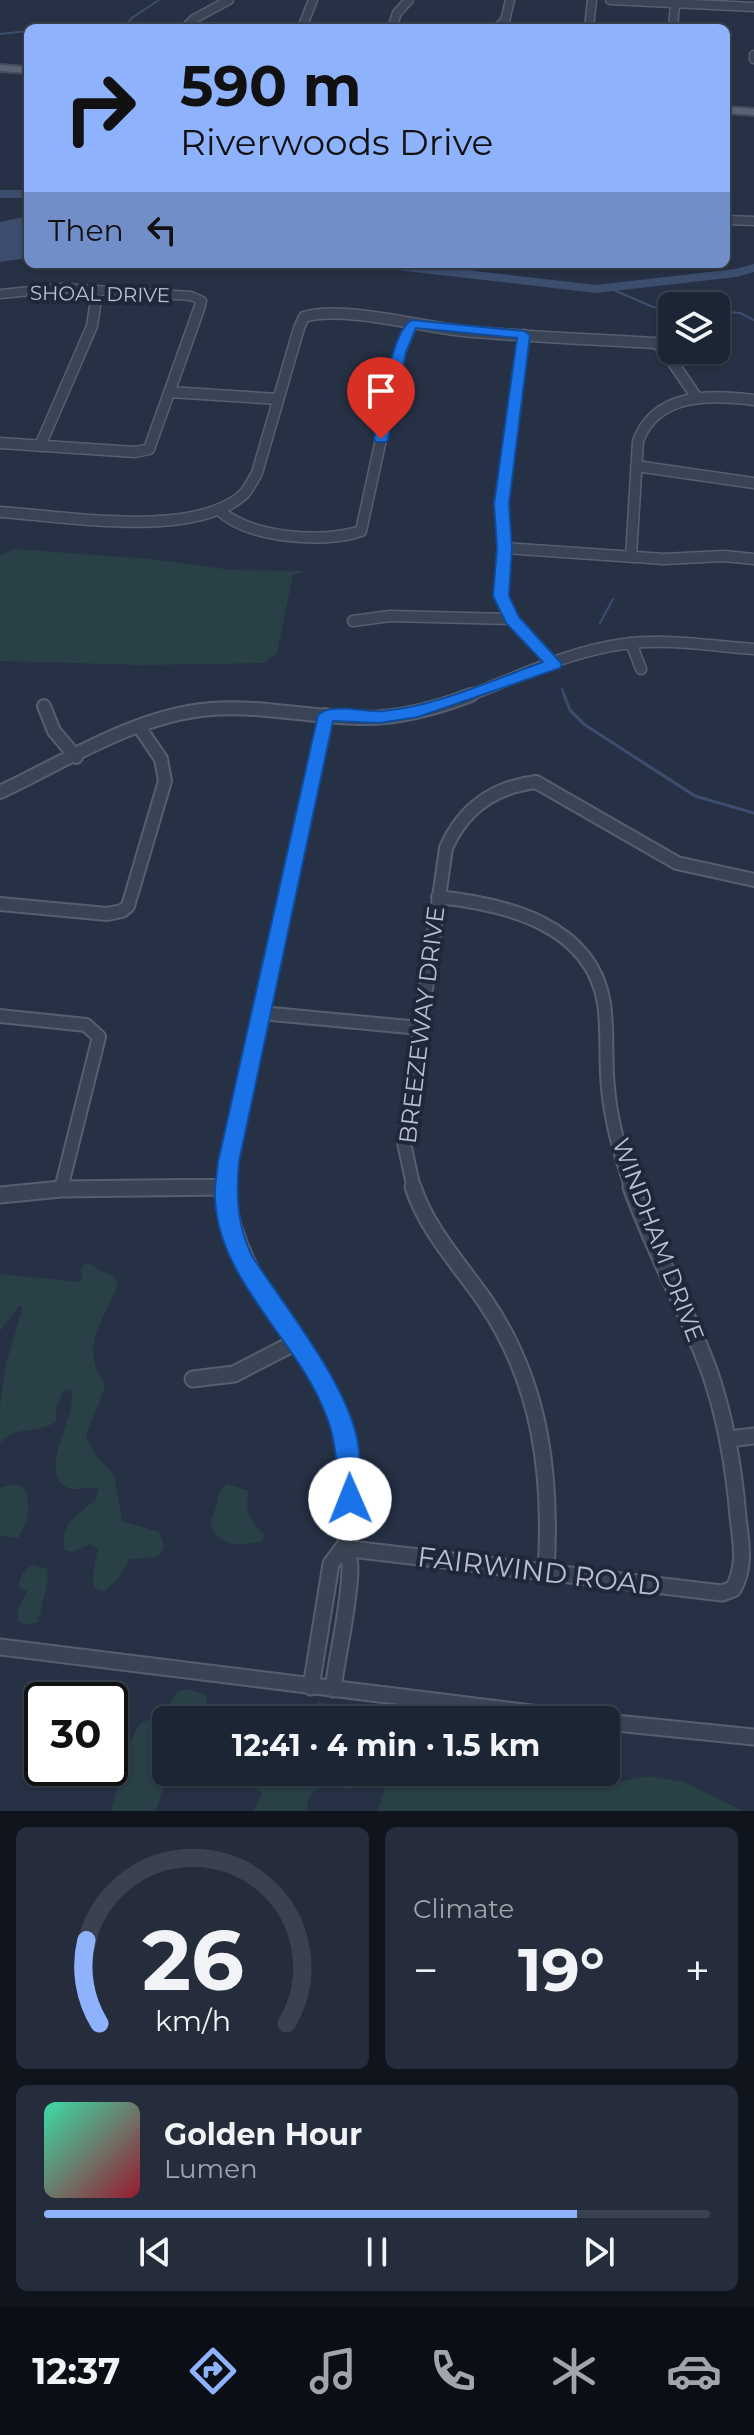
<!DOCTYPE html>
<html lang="en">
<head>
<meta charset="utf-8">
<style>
	:root { --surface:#1c2534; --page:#252d3c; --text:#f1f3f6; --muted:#a0a5ac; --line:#3a424f; --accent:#8fb2fc }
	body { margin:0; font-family:Montserrat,sans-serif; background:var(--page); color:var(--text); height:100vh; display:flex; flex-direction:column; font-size:30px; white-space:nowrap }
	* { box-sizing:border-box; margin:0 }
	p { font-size:26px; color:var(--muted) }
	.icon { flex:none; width:44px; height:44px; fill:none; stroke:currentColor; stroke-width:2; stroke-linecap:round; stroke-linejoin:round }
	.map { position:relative; height:1811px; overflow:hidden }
	.drawer { display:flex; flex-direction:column; gap:16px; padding:16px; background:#0f141d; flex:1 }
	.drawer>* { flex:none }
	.banner { position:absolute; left:24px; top:24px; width:706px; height:244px; border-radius:12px; box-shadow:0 2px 6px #0004,0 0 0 2px var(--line); background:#8fb2fc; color:#111; overflow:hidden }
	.tools { position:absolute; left:658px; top:292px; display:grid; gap:16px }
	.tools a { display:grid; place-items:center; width:72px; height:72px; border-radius:12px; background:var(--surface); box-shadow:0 2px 6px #0004,0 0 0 2px var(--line); font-size:40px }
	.speed { position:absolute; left:24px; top:1682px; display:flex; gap:16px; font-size:40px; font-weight:700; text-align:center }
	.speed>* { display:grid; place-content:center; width:104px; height:104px; border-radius:50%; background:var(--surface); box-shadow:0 2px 6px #0004,0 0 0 2px var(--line); line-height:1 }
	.speed .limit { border:4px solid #111; border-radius:12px; background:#fff; color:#111 }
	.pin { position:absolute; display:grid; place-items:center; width:68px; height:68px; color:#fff; margin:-82px -34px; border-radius:50% 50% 50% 0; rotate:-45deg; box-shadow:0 0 8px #0007 }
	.pin .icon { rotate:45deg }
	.me { position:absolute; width:88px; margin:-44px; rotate:359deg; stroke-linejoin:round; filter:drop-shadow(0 0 6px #0008) }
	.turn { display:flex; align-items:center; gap:28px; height:168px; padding:0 24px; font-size:36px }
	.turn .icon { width:104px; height:104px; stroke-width:2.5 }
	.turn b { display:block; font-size:56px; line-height:68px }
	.then { display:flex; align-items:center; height:76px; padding:0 24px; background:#0003; gap:16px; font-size:30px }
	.big { font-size:60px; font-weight:700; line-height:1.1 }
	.drawer .tile { flex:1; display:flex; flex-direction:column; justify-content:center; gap:12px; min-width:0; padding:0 28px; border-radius:12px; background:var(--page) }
	.drawer .dial { align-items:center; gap:0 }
	.dial svg { height:208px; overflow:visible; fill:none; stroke:var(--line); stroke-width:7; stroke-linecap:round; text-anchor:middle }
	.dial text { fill:var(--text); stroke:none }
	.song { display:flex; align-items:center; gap:24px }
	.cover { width:96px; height:96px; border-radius:12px; background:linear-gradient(135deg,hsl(160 70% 55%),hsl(350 70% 35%)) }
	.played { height:8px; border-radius:4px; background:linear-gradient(90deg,var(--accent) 80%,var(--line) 80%) }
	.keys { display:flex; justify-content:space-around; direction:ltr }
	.heat { display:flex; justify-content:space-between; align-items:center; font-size:44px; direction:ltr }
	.drawer .tiles { flex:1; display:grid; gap:16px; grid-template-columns:1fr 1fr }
	.tile:last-child { grid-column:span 2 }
	.trip { position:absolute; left:152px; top:1706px; width:468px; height:80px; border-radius:12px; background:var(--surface); box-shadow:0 2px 6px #0004,0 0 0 2px var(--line); font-weight:700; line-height:80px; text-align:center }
	.tabs { display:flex; height:128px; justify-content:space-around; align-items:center; background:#0b0f15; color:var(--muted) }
	.tabs .icon { width:56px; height:56px }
	.tabs .on { color:var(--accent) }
	.tabs b { font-size:36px; color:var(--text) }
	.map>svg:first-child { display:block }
</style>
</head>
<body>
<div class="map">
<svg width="754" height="1811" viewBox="0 0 754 1811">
	<rect width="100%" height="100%" fill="#263145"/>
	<path fill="#284046" d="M15,549L150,559L232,570L306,571L293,575L277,653L264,663L142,665L0,661V555Z
		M90,1263L102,1272L114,1276L118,1285C102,1323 79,1347 105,1385C101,1403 91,1418 86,1436L95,1455L114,1474L122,1521L159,1532C164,1542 166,1548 157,1557L130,1559L117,1580L104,1591L94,1588L93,1575L98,1548L91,1544L72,1552L65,1550C58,1523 79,1515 96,1499L99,1488C90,1486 82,1490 73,1489C30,1482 81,1410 71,1390L64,1389L56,1410V1422C37,1434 16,1425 0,1443V1406L6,1363L23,1307L19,1306L0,1331V1274L79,1282L83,1278L81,1271L84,1264Z
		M14,1484L24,1488C32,1506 28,1522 18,1538L0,1536V1488Z
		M228,1484L249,1491C244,1508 250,1526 265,1534L262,1541C246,1546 215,1547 211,1525C210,1519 215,1512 216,1506C219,1496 218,1489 228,1484Z
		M33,1565L47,1569L48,1580L38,1622L26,1625L18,1621V1610L27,1591L19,1587C20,1576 23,1570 33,1565Z
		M188,1689L206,1695V1720H166L168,1772L156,1811H111L129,1744L139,1725L167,1708L177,1692Z
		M319,1702L363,1713L365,1720H298L306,1708Z
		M239,1772H362L349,1790L332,1787L314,1790L308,1800L307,1811H254L262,1793L244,1782Z
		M398,1772H583L616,1782L648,1776L684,1782L744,1811H378L388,1778Z"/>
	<path fill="#3c4d6e" d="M28,216V258L0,262V222Z"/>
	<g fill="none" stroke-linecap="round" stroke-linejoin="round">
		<path stroke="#3c4d6e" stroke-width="2" d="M124,28L132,18L159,0
			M0,34L28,31
			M609,288L653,307L672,309
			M716,311L740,313L754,320
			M600,623L613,599
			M562,689L565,697"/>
		<path stroke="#3c4d6e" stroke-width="3" d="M564,695L570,710L585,725L695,796L754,813"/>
		<path fill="#3c4d6e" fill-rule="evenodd" d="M0,190H28V198H0Z
			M372,264H415L596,285L735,269L754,264V272L736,277L596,293L379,268Z"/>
		<defs>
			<path id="minor-far3" d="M610,0L754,7
				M185,28L194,19L229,0
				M302,28L313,0
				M392,28L397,13L409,0
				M497,28L505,21L510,0
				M589,28L592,0
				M673,28L675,3
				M754,55V59
				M726,220L754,221
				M0,294L62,288L191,296L202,301L199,308
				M94,308L97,290"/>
			<path id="minor-far2" d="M524,335L501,504L504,548L501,596L512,619L554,664
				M170,392L278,399
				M0,443L135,452L149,449L200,306
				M40,446L92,326L95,306
				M636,466L754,483
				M219,510C249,538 323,544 361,531L400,352L412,324
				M0,512C64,516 194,540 244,494C249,488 253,480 257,473L299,328L304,317C341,305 422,327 463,331C527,337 591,339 655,343L663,348L697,398
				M504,548L664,559L724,556L754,559
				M631,557L638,441C656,393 710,394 754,400
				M353,621L390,616L512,619
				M631,643L641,669
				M466,697C518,677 569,651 624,644C667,638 711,646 754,649"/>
			<path id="minor-far1" d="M44,706L54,731L76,757
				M0,792C66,761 136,715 211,709C260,705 308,717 358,718C397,719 435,709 471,695
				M438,897C505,904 591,924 604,1003C608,1031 605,1060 608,1088C611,1123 621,1157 632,1189
				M0,904L107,914L122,911L128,906L165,781L161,759L140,728
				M261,1013L420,1028
				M0,1016L86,1025L99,1037L61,1189
				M72,1189L225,1187
				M225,1189L326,715
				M414,1189L404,1143L446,848C463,809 494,787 536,782L677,863L754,880"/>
			<path id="minor" d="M225,1187C237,1281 291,1318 329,1397C355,1449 349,1477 346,1533C345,1545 350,1557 350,1569C349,1608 338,1650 333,1689
				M413,1187C427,1230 460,1265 485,1301C541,1383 552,1475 546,1572
				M0,1195L61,1189L225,1187
				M193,1379L234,1374L296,1342
				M729,1439L754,1436
				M343,1548L722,1593L733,1589C746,1567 741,1542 738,1517C734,1468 726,1420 710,1373C687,1310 654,1251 631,1187
				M0,1647L588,1720
				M311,1687L331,1564L343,1548
				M606,1722L754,1737"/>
			<path id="major" d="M0,65L28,67V73L0,71Z
				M726,107L754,109V115L726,113Z"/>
		</defs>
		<use href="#minor-far3" stroke="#575f6f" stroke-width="11"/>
		<use href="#minor-far2" stroke="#575f6f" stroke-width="13"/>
		<use href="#minor-far1" stroke="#575f6f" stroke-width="16"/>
		<use href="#minor" stroke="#575f6f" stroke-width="19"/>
		<use href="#major" stroke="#454d5d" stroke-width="4"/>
		<use href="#minor-far3" stroke="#3b4454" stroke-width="8"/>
		<use href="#minor-far2" stroke="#3b4454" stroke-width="10"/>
		<use href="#minor-far1" stroke="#3b4454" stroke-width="12"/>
		<use href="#minor" stroke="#3b4454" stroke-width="15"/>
		<use href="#major" fill="#596374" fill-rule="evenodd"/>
	</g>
	<path fill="#1a73e8" stroke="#114b97" stroke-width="2" d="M412,320L524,331L530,335L509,504L512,548L509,596L519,617L562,664L560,668L418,717L380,723L333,721L239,1162C236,1196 237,1225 252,1256C285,1307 348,1384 358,1443C361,1461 360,1481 362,1499L358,1507L350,1510L342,1507L338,1499C337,1470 337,1442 326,1415C298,1340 219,1282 215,1199C214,1187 217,1174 218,1162L318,715C330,702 366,713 383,711C438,706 492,680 543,662L506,623L493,596L497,548L494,504L517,338L416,328L406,352L388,439L386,442H376L374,439C380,415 391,329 412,320Z"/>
	<g text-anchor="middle" stroke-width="8" stroke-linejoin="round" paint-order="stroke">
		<g font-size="20" fill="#b9bfcd" stroke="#1f283a">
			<text transform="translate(100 294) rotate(1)" y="7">SHOAL DRIVE</text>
		</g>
		<g font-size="24" fill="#b9bfcd" stroke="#1f283a">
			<text transform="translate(422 1025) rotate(-83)" y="8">BREEZEWAY DRIVE</text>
			<text transform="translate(658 1240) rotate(69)" y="8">WINDHAM DRIVE</text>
		</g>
		<g font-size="28" fill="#b9bfcd" stroke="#1f283a">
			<text transform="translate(539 1571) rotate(7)" y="10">FAIRWIND ROAD</text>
		</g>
	</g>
</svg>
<div class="tools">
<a><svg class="icon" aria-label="layers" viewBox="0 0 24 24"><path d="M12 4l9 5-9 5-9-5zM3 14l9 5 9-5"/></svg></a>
</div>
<div class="speed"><div class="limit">30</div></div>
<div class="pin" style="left:381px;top:439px;background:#d93025"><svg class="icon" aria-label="arrive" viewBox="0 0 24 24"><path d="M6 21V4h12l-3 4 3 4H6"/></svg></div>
<svg class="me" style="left:350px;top:1499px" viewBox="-20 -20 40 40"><circle r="19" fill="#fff"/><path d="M0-13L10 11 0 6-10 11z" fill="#1a73e8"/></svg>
<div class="trip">12:41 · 4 min · 1.5 km</div>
<div class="banner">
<div class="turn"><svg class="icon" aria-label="right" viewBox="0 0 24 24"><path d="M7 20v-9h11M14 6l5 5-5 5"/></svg><div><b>590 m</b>Riverwoods Drive</div></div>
<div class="then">Then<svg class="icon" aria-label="left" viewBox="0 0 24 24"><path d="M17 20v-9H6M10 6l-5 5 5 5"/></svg></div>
</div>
</div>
<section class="drawer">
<div class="tiles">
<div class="tile dial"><svg viewBox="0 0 100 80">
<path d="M14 69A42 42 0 1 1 86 69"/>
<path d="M14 69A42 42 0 0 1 9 37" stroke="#8fb2fc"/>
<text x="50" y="56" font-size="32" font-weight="700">26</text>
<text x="50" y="72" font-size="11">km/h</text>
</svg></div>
<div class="tile"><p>Climate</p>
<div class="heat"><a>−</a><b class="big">19°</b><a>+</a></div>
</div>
<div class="tile">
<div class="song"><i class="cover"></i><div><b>Golden Hour</b><p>Lumen</p></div></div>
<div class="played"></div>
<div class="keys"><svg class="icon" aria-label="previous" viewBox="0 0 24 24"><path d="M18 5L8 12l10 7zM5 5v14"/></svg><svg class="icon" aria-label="pause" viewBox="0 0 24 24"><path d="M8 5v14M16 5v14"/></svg><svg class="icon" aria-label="next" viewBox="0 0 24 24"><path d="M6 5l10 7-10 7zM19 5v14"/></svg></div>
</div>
</div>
</section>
<nav class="tabs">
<b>12:37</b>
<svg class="icon on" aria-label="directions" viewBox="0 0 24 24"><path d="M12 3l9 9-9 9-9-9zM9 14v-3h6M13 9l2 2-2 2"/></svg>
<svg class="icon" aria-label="music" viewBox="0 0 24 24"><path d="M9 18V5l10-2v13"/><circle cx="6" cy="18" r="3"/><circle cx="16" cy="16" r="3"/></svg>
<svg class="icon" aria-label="phone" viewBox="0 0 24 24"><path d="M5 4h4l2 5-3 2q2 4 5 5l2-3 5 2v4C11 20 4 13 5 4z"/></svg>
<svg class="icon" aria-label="climate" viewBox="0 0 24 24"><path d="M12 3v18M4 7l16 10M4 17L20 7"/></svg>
<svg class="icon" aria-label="car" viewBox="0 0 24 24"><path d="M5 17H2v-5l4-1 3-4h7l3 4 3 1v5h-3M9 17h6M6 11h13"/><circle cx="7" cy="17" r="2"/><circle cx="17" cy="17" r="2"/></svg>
</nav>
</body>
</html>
